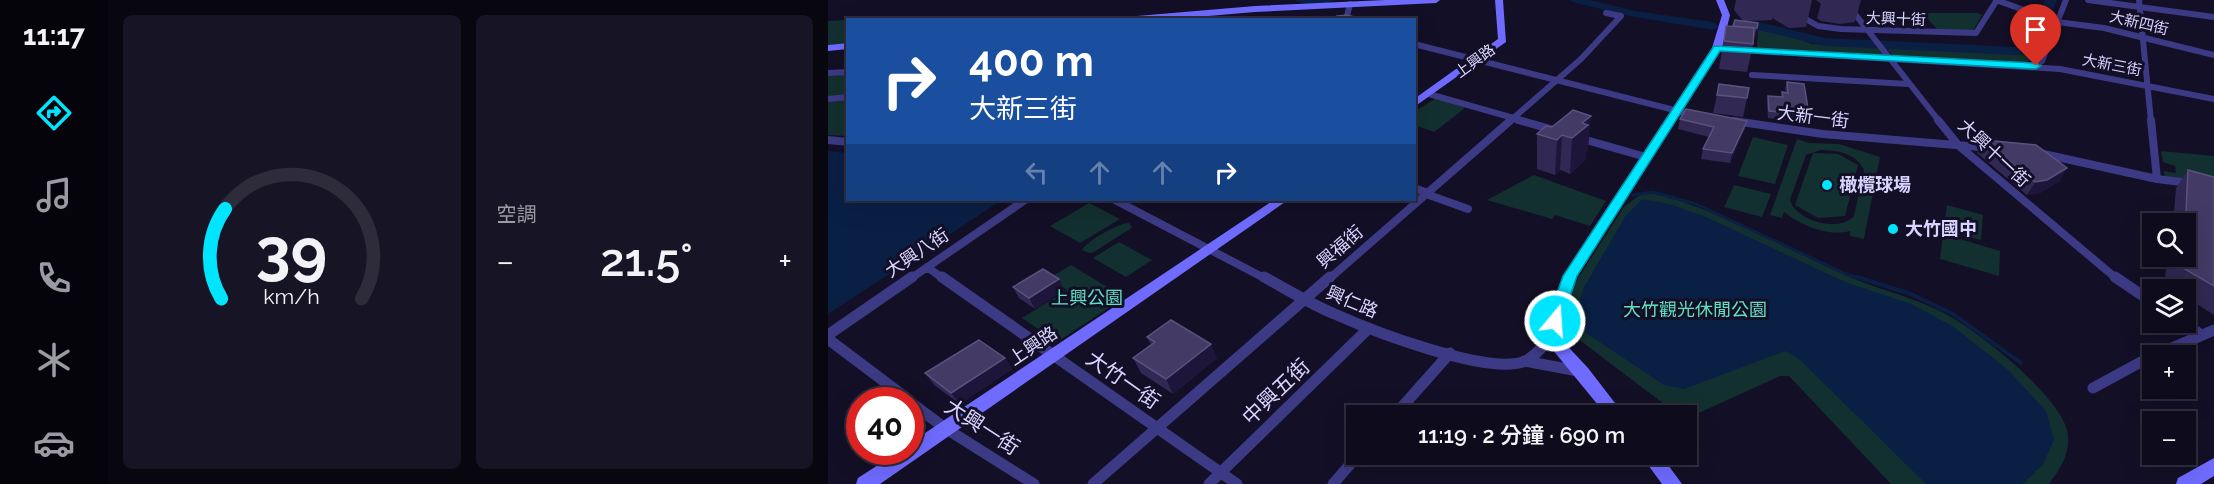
<!DOCTYPE html>
<html lang="zh-TW">
<head>
<meta charset="utf-8">
<style>
	:root { --surface:#0e0b1c; --page:#171425; --text:#f1f3f6; --muted:#9b9ba3; --line:#2e2b3b; --accent:#00e5ff }
	body { margin:0; font-family:Raleway,"Noto Sans TC",sans-serif; background:var(--page); color:var(--text); height:100vh; display:flex; flex-direction:column; font-size:22px; white-space:nowrap }
	* { box-sizing:border-box; margin:0 }
	p { font-size:20px; color:var(--muted) }
	.icon { flex:none; width:33px; height:33px; fill:none; stroke:currentColor; stroke-width:2; stroke-linecap:round; stroke-linejoin:round }
	.map { position:relative; flex:1; overflow:hidden }
	.side { display:flex; flex-direction:column; gap:15px; padding:15px; background:#08060f; width:720px }
	.side>* { flex:none }
	.guide { position:absolute; left:18px; top:18px; width:570px; height:183px; border-radius:0px; box-shadow:0 6px 24px #0002,0 0 0 2px var(--line); background:#1a4fa0; color:#fff; overflow:hidden }
	.fabs { position:absolute; left:1314px; top:213px; display:grid; gap:12px }
	.fabs a { display:grid; place-items:center; width:54px; height:54px; border-radius:0px; background:var(--surface); box-shadow:0 6px 24px #0002,0 0 0 2px var(--line); font-size:30px }
	.speed { position:absolute; left:18px; top:387px; display:flex; gap:12px; font-size:30px; font-weight:700; text-align:center }
	.speed>* { display:grid; place-content:center; width:78px; height:78px; border-radius:50%; background:var(--surface); box-shadow:0 6px 24px #0002,0 0 0 2px var(--line); line-height:1 }
	.speed .limit { border:9px solid #d22; background:#fff; color:#111 }
	.pin { position:absolute; display:grid; place-items:center; width:51px; height:51px; color:#fff; margin:-62px -26px; border-radius:50% 50% 50% 0; rotate:-45deg; box-shadow:0 0 6px #0007 }
	.pin .icon { rotate:45deg }
	.me { position:absolute; width:66px; margin:-33px; rotate:18deg; stroke-linejoin:round; filter:drop-shadow(0 0 4px #0008) }
	.turn { display:flex; align-items:center; gap:21px; height:126px; padding:0 24px; font-size:27px }
	.turn .icon { width:78px; height:78px; stroke-width:2.5 }
	.turn b { display:block; font-size:42px; line-height:51px }
	.lanes { display:flex; align-items:center; height:57px; padding:0 24px; background:#0003; justify-content:center; gap:30px; direction:ltr }
	.lanes .off { opacity:.35 }
	.big { font-size:45px; font-weight:600; line-height:1.1 }
	.side .widget { flex:1; display:flex; flex-direction:column; justify-content:center; gap:9px; min-width:0; padding:0 21px; border-radius:9px; background:var(--page) }
	.side .dial { align-items:center; gap:0 }
	.dial svg { height:156px; overflow:visible; fill:none; stroke:var(--line); stroke-width:7; stroke-linecap:round; text-anchor:middle }
	.dial text { fill:var(--text); stroke:none }
	.heat { display:flex; justify-content:space-between; align-items:center; font-size:33px; direction:ltr }
	.side .tiles { flex:1; display:grid; gap:15px; grid-template-columns:repeat(2,1fr) }
	.trip { position:absolute; left:518px; top:405px; width:351px; height:60px; border-radius:0px; background:var(--surface); box-shadow:0 6px 24px #0002,0 0 0 2px var(--line); font-weight:600; line-height:60px; text-align:center }
	main { display:flex; flex:1; min-height:0 }
	.tabs { display:flex; flex-direction:column; width:108px; justify-content:space-around; align-items:center; background:#06040b; color:var(--muted) }
	.tabs .icon { width:42px; height:42px }
	.tabs .active { color:var(--accent) }
	.tabs b { font-size:27px; color:var(--text) }
	.map>svg:first-child { display:block }
</style>
</head>
<body>
<main>
<nav class="tabs">
<b>11:17</b>
<svg class="icon active" aria-label="directions" viewBox="0 0 24 24"><path d="M12 3l9 9-9 9-9-9zM9 14v-3h6M13 9l2 2-2 2"/></svg>
<svg class="icon" aria-label="music" viewBox="0 0 24 24"><path d="M9 18V5l10-2v13"/><circle cx="6" cy="18" r="3"/><circle cx="16" cy="16" r="3"/></svg>
<svg class="icon" aria-label="phone" viewBox="0 0 24 24"><path d="M5 4h4l2 5-3 2q2 4 5 5l2-3 5 2v4C11 20 4 13 5 4z"/></svg>
<svg class="icon" aria-label="climate" viewBox="0 0 24 24"><path d="M12 3v18M4 7l16 10M4 17L20 7"/></svg>
<svg class="icon" aria-label="car" viewBox="0 0 24 24"><path d="M5 17H2v-5l4-1 3-4h7l3 4 3 1v5h-3M9 17h6M6 11h13"/><circle cx="7" cy="17" r="2"/><circle cx="17" cy="17" r="2"/></svg>
</nav>
<section class="side">
<div class="tiles">
<div class="widget dial"><svg viewBox="0 0 100 80">
<path d="M14 69A42 42 0 1 1 86 69"/>
<path d="M14 69A42 42 0 0 1 16 23" stroke="#00e5ff"/>
<text x="50" y="56" font-size="32" font-weight="700">39</text>
<text x="50" y="72" font-size="11">km/h</text>
</svg></div>
<div class="widget"><p>空調</p>
<div class="heat"><a>−</a><b class="big">21.5°</b><a>+</a></div>
</div>
</div>
</section>
<div class="map">
<svg width="1386" height="484" viewBox="0 0 1386 484">
	<rect width="100%" height="100%" fill="#130f26"/>
	<path fill="#12302f" fill-rule="evenodd" d="M1094,13H1150L1154,15L1145,31L1110,30Z
		M19,20V43L0,45V21Z
		M930,29L947,31L984,44L1050,47L1056,54L1052,57L929,49Z
		M1058,48L1208,55L1205,60L1192,63L1071,57L1065,55Z
		M19,74V95L0,97V76Z
		M608,98L635,106L636,109L606,132L587,125L586,112Z
		M19,99V136L0,135V101Z
		M925,137L960,145L947,184L910,176Z
		M969,139L981,143L1011,144L1052,157L1036,239L1022,236V231C1000,237 974,226 956,212L954,218L942,215ZM992,150C1009,150 1028,153 1036,170L1026,216C1011,233 968,221 962,200L978,155Z
		M1333,151L1386,156V183L1337,177L1336,171L1348,173L1347,166L1335,162Z
		M985,153L1010,154L1030,165L1017,216L990,218L967,205Z
		M706,175L778,201L762,226L727,215L724,219L659,200Z
		M906,185L943,194L934,217L896,207Z
		M823,193C885,207 952,245 1011,272C1043,288 1080,295 1112,311C1146,327 1230,394 1239,430C1244,451 1233,468 1221,484H1063L961,376H952L862,417L840,407L733,326L745,286L796,207L813,194Z
		M261,203L292,219L252,243L222,226Z
		M1119,205L1155,215L1153,240L1116,230Z
		M301,223L304,227L302,229L266,252L261,253L254,250C259,241 290,223 301,223Z
		M1115,234L1172,251L1171,276L1112,259Z
		M291,242L324,260L298,277L265,258Z
		M243,265L294,296V299L229,342L194,318L239,290L221,278Z"/>
	<path fill="#0a1f44" d="M0,151L19,153L20,200H174L0,314Z
		M814,199L841,204L878,217L1017,282L1083,304L1126,327L1180,370L1218,411L1226,440L1215,464L1195,484H1098L971,359L957,351L856,389L836,385L746,325L755,289L798,215Z"/>
	<g fill="none" stroke-linecap="round" stroke-linejoin="round">
		<path stroke="#0a1f44" stroke-width="3" d="M805,195L825,192L868,204L1018,274L1034,279"/>
		<path stroke="#0a1f44" stroke-width="4" d="M1029,277L1083,294L1125,314L1193,363"/>
		<path fill="#0a1f44" fill-rule="evenodd" d="M467,0H507C499,6 475,6 467,0Z
			M742,0H762L807,11L885,22L891,26L885,30L807,17L744,2Z
			M1217,0H1229L1210,47L1208,50L1187,55L997,46L934,31H907L901,27L907,23H934L997,38L1187,47L1199,44Z"/>
		<path stroke="#3d3a85" stroke-width="6" d="M959,0L976,18L990,26L1013,29L1148,33L1169,0
			M1012,0L1023,9L1111,121
			M1168,0L1229,22L1276,28L1386,55
			M1260,0L1386,17
			M1311,0L1323,121
			M518,20L522,4
			M586,44L866,115
			M912,50L1232,69L1386,99
			M1208,66L1214,61L1238,0
			M0,73L20,72
			M924,75L1080,84
			M601,94L696,121
			M0,99L20,97
			M682,121L753,59L793,16L778,13"/>
		<path stroke="#3d3a85" stroke-width="8" d="M690,120L726,130
			M1110,120L1131,146L1289,279
			M1323,120L1329,179
			M906,121L995,134L1164,148
			M751,138L818,157
			M0,140L20,142
			M1211,153L1329,179L1386,186
			M586,188L600,193
			M598,194L640,209
			M287,200L438,279
			M99,267L116,279
			M82,279L197,200
			M501,279L683,120"/>
		<path stroke="#3d3a85" stroke-width="11" d="M114,277L409,484
			M436,277C460,290 484,305 509,315C547,332 657,374 695,362C706,358 715,346 723,338
			M1287,277L1324,302
			M1355,322L1373,335
			M0,335L84,277
			M0,339L81,400
			M1325,356L1386,330
			M696,361L750,371
			M1265,388L1324,356
			M82,402L117,428L206,484
			M566,416L622,353
			M265,484L502,277
			M381,484L541,328
			M505,484L531,454"/>
		<path fill="#6f6bff" fill-rule="evenodd" d="M557,0H612L608,3L427,12L334,20H293L297,17L427,6Z
			M667,0H675L678,42L586,107V99L670,39Z
			M888,0H896L902,15L894,48L749,276L731,337L760,368L797,416H779L715,338L735,276L884,48L894,15Z
			M20,43V49L0,51V45Z
			M446,200H460L52,484H28L30,478L70,452H82V443Z
			M812,454H832L854,484H834Z
			M1386,458V476L1373,484H1348L1350,478Z"/>
	</g>
	<path fill="#312854" d="M908,0H984L978,27L961,28L944,18V20L918,21L930,23L919,72L891,69L898,26H905L915,21L906,10Z
		M988,0H1033L1027,22L1012,24L993,21L989,18L993,4Z
		M959,82L981,115L979,122L940,118L939,103L940,96L953,97L954,92L958,93L957,88Z
		M889,95L919,98L915,117L885,113Z
		M745,110L760,150L758,152V159L742,174L732,170L727,175L709,169V134L724,127Z
		M852,119L919,121L916,131L902,163L873,159L875,149L881,137L850,129Z
		M1156,140L1232,181L1212,193L1199,195L1149,153Z
		M1360,170L1386,177V315L1358,297V290H1345L1336,284L1340,256H1358V224H1345L1348,188Z
		M185,287L236,290L207,309L191,298Z
		M319,337L389,358L345,394L313,373L305,358L323,345Z
		M177,358L184,369L132,404L106,385L97,373Z"/>
	<path fill="#1d163a" d="M763,116L760,150L758,152V159L742,174L744,138L754,123Z
		M919,121L916,131L902,163L904,153Z
		M734,135L732,170L727,175L729,140Z
		M1239,168L1232,181L1212,193L1199,195L1207,182Z
		M231,279L236,290L207,309L201,298Z
		M383,344L389,358L345,394L338,379Z
		M177,358L184,369L132,404L123,393Z"/>
	<path fill="#433a66" stroke="#5a527e" stroke-width="1.5" d="M519,15L537,20H502L509,16Z
		M907,20L930,23L929,28L905,26Z
		M898,26L926,28L925,44L896,41Z
		M959,82L976,84L981,115L941,111L940,96L955,97L954,92L960,93Z
		M891,84L921,88L919,98L889,95Z
		M858,109L919,121L904,153L875,149L886,127L852,119Z
		M745,110L763,116L754,123L760,125L744,138L734,135L729,140L709,134L718,126L724,127Z
		M1156,140L1208,145L1239,168L1219,180L1207,182Z
		M1360,170L1386,177V286L1350,265L1351,256H1358V224H1356L1358,211Z
		M215,269L231,279L201,298L185,287Z
		M343,320L383,344L338,379L305,358L327,342L319,337Z
		M151,340L177,358L123,393L97,373Z"/>
	<path fill="#00e5ff" stroke="#0095a6" stroke-width="1.5" d="M886,46L1208,63L1213,66L1208,69L892,51L749,276L732,325H721L719,321L735,276Z"/>
	<g fill="#00e5ff" stroke="#130f26" stroke-width="2">
		<circle cx="999" cy="185" r="6"/>
		<circle cx="1065" cy="229" r="6"/>
	</g>
	<g text-anchor="middle" stroke-width="6" stroke-linejoin="round" paint-order="stroke">
		<g font-size="15" fill="#d9d4ff" stroke="#130f26">
			<text transform="translate(1068 19) rotate(2)" y="5">大興十街</text>
			<text transform="translate(1311 23) rotate(13)" y="5">大新四街</text>
			<text transform="translate(647 61) rotate(-36)" y="5">上興路</text>
			<text transform="translate(1284 65) rotate(11)" y="5">大新三街</text>
		</g>
		<g font-size="18" fill="#d9d4ff" stroke="#130f26">
			<text transform="translate(985 117) rotate(7)" y="6">大新一街</text>
			<text transform="translate(1166 153) rotate(43)" y="6">大興十一街</text>
			<text transform="translate(512 247) rotate(-41)" y="6">興福街</text>
			<text transform="translate(89 253) rotate(-34)" y="6">大興八街</text>
			<text transform="translate(524 302) rotate(23)" y="6">興仁路</text>
			<text transform="translate(205 346) rotate(-34)" y="6">上興路</text>
		</g>
		<g font-size="18" font-weight="bold" fill="#d9d4ff" stroke="#130f26" text-anchor="start">
			<text x="1011" y="191">橄欖球場</text>
			<text x="1077" y="235">大竹國中</text>
		</g>
		<g font-size="18" fill="#5fe0c0" stroke="#130f26">
			<text x="259" y="304">上興公園</text>
			<text x="867" y="316">大竹觀光休閒公園</text>
		</g>
		<g font-size="21" fill="#d9d4ff" stroke="#130f26">
			<text transform="translate(295 380) rotate(35)" y="7">大竹一街</text>
			<text transform="translate(448 392) rotate(-44)" y="7">中興五街</text>
			<text transform="translate(154 427) rotate(33)" y="7">大興一街</text>
		</g>
	</g>
</svg>
<div class="fabs">
<a><svg class="icon" aria-label="search" viewBox="0 0 24 24"><circle cx="10" cy="10" r="6"/><path d="M15 15l6 6"/></svg></a>
<a><svg class="icon" aria-label="layers" viewBox="0 0 24 24"><path d="M12 4l9 5-9 5-9-5zM3 14l9 5 9-5"/></svg></a>
<a>+</a>
<a>−</a>
</div>
<div class="speed"><div class="limit">40</div></div>
<div class="pin" style="left:1208px;top:66px;background:#d93025"><svg class="icon" aria-label="arrive" viewBox="0 0 24 24"><path d="M6 21V4h12l-3 4 3 4H6"/></svg></div>
<svg class="me" style="left:727px;top:321px" viewBox="-20 -20 40 40"><circle r="17" fill="#00e5ff" stroke="#fff" stroke-width="3"/><path d="M0-11L8 9 0 5-8 9z" fill="#fff"/></svg>
<div class="trip">11:19 · 2 分鐘 · 690 m</div>
<div class="guide">
<div class="turn"><svg class="icon" aria-label="right" viewBox="0 0 24 24"><path d="M7 20v-9h11M14 6l5 5-5 5"/></svg><div><b>400 m</b>大新三街</div></div>
<div class="lanes"><svg class="icon off" aria-label="left" viewBox="0 0 24 24"><path d="M17 20v-9H6M10 6l-5 5 5 5"/></svg><svg class="icon off" aria-label="ahead" viewBox="0 0 24 24"><path d="M12 20V5M6 11l6-6 6 6"/></svg><svg class="icon off" aria-label="ahead" viewBox="0 0 24 24"><path d="M12 20V5M6 11l6-6 6 6"/></svg><svg class="icon" aria-label="right" viewBox="0 0 24 24"><path d="M7 20v-9h11M14 6l5 5-5 5"/></svg></div>
</div>
</div>
</main>
</body>
</html>
